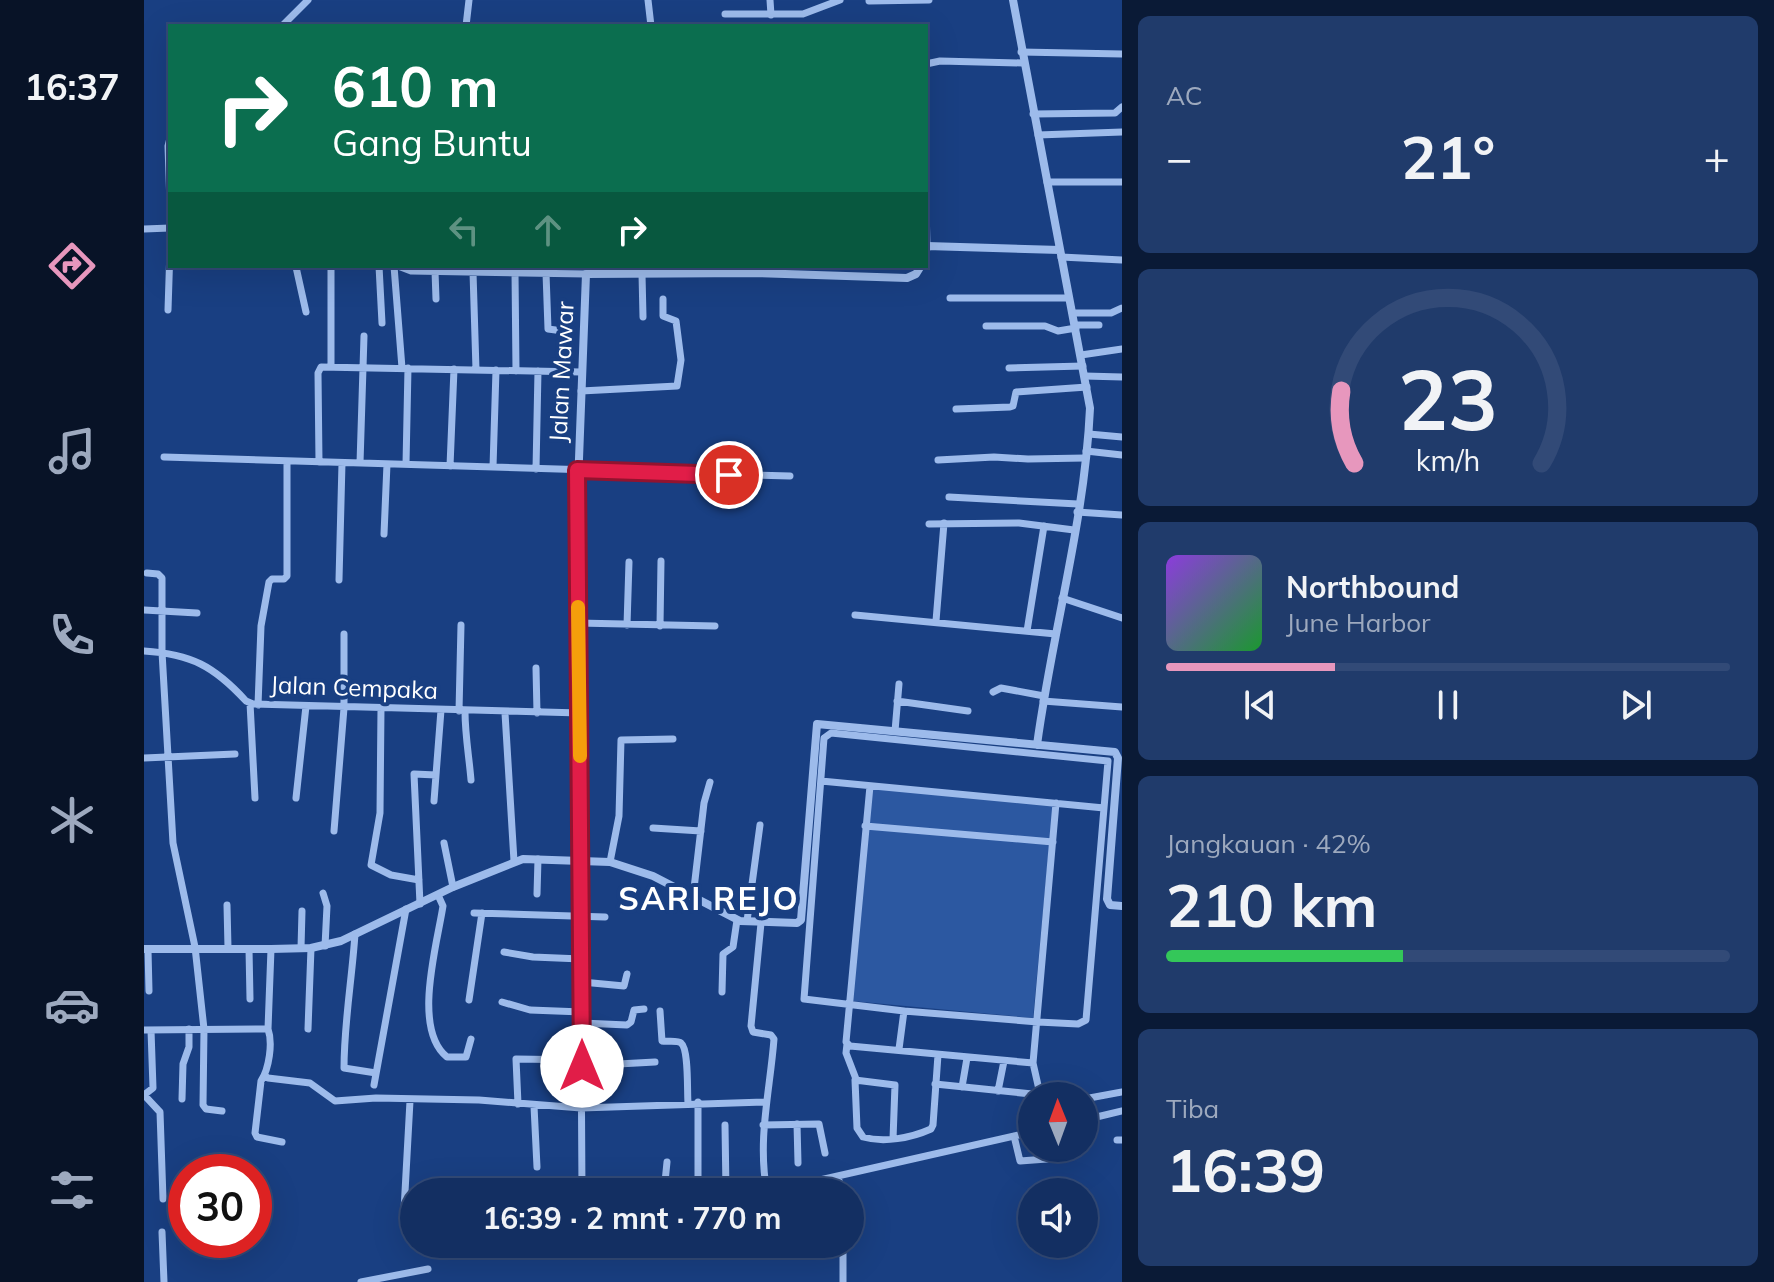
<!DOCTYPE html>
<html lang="id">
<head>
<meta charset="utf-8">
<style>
	:root { --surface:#132f62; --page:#203b6b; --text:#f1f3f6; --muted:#9da9be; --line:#324a77; --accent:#e797bd }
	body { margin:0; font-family:Mulish,sans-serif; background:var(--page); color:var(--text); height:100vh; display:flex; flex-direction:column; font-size:30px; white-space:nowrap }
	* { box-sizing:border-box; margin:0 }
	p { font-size:26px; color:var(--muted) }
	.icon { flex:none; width:44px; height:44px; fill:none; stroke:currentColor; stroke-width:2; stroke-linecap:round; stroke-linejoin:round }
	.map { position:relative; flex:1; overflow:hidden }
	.panel { display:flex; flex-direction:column; gap:16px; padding:16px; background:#0a1a36; width:652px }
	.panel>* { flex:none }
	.top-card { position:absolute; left:24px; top:24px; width:760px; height:244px; border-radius:0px; box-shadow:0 8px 32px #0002,0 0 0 2px var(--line); background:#0b6e4f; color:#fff; overflow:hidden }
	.needle { width:52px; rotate:359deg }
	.buttons { position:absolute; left:874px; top:1082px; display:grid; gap:16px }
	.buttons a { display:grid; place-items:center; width:80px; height:80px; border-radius:50%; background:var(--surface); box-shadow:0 8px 32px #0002,0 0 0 2px var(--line); font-size:40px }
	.speed { position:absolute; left:24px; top:1154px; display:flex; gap:16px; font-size:40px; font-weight:700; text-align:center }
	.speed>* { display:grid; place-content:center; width:104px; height:104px; border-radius:50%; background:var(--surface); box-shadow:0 8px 32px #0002,0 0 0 2px var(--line); line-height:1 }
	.speed .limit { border:12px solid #d22; background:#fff; color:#111 }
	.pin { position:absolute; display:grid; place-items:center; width:68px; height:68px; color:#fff; margin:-34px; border:4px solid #fff; border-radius:50%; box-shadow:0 2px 8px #0007 }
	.me { position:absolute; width:88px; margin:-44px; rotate:0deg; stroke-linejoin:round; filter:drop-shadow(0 0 6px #0008) }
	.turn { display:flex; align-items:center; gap:28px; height:168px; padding:0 32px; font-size:36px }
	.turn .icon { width:104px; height:104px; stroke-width:2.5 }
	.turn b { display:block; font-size:56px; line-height:68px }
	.lanes { display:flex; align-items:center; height:76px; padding:0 32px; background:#0003; justify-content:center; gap:40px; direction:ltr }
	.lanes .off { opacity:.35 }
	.big { font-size:60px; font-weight:700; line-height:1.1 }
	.panel .tile { flex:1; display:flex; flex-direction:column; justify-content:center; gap:12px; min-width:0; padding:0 28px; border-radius:12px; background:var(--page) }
	.panel .dial { align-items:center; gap:0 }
	.dial svg { height:208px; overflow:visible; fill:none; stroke:var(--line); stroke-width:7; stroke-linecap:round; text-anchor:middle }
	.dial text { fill:var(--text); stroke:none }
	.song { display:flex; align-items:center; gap:24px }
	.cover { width:96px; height:96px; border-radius:12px; background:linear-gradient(135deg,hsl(270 70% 55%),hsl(130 70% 35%)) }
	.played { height:8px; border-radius:4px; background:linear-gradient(90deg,var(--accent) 30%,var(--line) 30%) }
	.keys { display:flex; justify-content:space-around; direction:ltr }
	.heat { display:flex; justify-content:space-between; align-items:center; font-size:44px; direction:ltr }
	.charge { height:12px; border-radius:6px; background:linear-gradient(90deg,#34c759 42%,var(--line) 0) }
	.trip { position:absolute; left:256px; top:1178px; width:464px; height:80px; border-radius:40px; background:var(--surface); box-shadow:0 8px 32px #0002,0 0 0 2px var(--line); font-weight:700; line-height:80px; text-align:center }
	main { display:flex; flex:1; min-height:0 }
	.tabs { display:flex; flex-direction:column; width:144px; justify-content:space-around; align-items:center; background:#081327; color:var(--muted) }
	.tabs .icon { width:56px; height:56px }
	.tabs .on { color:var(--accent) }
	.tabs b { font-size:36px; color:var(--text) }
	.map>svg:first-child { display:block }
</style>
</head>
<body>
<main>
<nav class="tabs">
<b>16:37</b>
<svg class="icon on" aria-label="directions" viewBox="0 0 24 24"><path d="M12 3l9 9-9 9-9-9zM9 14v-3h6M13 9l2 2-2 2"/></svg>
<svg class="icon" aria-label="music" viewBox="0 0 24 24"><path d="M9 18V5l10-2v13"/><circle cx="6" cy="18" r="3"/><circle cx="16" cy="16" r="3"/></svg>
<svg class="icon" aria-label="phone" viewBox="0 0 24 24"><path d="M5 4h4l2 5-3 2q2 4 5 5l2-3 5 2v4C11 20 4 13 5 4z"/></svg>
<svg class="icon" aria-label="climate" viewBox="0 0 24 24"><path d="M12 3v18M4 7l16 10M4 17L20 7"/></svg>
<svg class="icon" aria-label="car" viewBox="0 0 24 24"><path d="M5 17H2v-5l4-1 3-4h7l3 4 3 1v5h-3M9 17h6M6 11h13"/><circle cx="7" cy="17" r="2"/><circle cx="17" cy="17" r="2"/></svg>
<svg class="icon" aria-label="filters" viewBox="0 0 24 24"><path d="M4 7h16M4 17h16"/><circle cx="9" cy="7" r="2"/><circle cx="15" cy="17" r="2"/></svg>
</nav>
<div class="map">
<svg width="978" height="1282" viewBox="0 0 978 1282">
	<rect width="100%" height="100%" fill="#193f82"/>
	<path fill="#2c58a1" d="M728,788L909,805L889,1018L708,1001Z"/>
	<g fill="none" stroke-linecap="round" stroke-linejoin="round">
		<path stroke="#9dbbeb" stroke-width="7" d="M504,0L507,26
			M626,0L627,15
			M725,1L785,0
			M581,14H659L696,0
			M138,26L164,0
			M322,26L325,0
			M877,52L978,54
			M782,64L796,61L879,63
			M889,114L971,113L978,107
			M894,135L978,132
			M26,138L24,146L26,205
			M903,182H978
			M782,206L783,246
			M0,229L26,228
			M917,257L978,260
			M130,266H169
			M187,266V366
			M235,266L238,323
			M250,266L258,368
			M254,266L267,271L442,274
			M152,267L162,312
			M291,271L292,299
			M329,272L332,370
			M371,272L372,371
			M402,273L404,329L419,331
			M498,274L499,317
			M806,298H925
			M24,310L26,249
			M929,313H967L978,308
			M931,325H955
			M842,326H901L914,331L932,328
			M937,355L978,349
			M865,368L939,366
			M941,376L978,377
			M437,391L533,386L537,360L532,321L519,316V299
			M812,409L866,407L869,406L872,392L943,387
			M945,434L978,437
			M942,451L978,455
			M20,457L646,476
			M794,460L850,457L884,459L941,458
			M175,462L174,373L177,367L437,372
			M216,463L220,336
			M262,464L264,368
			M306,466L310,369
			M349,467L352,370
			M392,469L394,371
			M805,497L934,504
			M933,512L978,515
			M785,524L875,523L930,530
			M240,534L243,464
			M3,573L14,574L18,578V652L29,843L51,947L60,1029L59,1105L62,1109L78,1111
			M195,580L198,463
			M918,598L978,618
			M0,610L53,613
			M711,615L912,634
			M792,621L800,523
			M434,623L571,626
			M483,625L485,562
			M516,626L517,561
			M883,631L900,526
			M0,651C47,654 70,666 102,701L109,704L436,713
			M392,668L393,713
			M849,692L857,688L900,696
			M753,701L824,711
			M899,701L978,707
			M106,703L111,798
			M114,705L117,626L125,582L128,579H140L143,576V461
			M237,708L236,813L227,865L247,875L275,880
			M315,711L317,625
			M321,711C321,735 325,756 327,780
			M361,713L370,861
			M751,731L755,684
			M687,733L964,761L942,1020L934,1024L894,1022L760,1011L660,999L680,738Z
			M0,758L91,754
			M677,781L960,808
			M726,786L702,1042L706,1046L889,1063L912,803
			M152,798L162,706
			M290,801L297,710
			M721,826L909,842
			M509,828L557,831
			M190,831L200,708V634
			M300,843L309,887
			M436,860L438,1192
			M466,862L475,816L477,740L529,739
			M179,893L183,906L181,946
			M393,894L394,859
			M294,895L299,906C293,945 268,1029 303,1057H322L327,1039
			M549,897L560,803L566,782
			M276,904L270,774L292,775
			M83,905L84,948
			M330,913L461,917
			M603,921L616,825
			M617,923L607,1026L609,1032L627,1035L630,1039C626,1091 613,1140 623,1192
			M211,934C208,979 200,1023 200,1068L232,1073
			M157,948L158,911
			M105,949L106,999
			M127,949L124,1029C129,1043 125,1069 117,1081L111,1133L113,1137L138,1142
			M4,950L5,991
			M360,952L389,957L437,959
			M438,982L480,986L483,974
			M578,992L579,954L589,947L593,920
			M325,1000L338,913
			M358,1002L386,1010L438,1012
			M516,1011L518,1041C522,1042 534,1040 537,1043C545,1049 543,1092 544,1103
			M438,1023L483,1025L487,1022L490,1010L500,1009
			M164,1029L167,948
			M0,1030L124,1029
			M703,1044L702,1053L712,1079
			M755,1049L760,1011
			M889,1063L896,1094
			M438,1066L511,1062
			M121,1076L124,1078L166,1083L191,1101L232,1098L335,1100L437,1108L622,1102
			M791,1084L907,1096
			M230,1085L262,909
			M818,1087L823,1058
			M854,1091L860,1061
			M0,1095L16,1112L19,1199
			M0,1095L9,1088L7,1030
			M38,1099L39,1064L45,1047V1029
			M940,1099L978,1092
			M374,1104L372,1059L438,1060
			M390,1106L393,1167
			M940,1120L978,1111
			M653,1124L654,1163
			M581,1125L582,1192
			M619,1125L675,1124L681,1153
			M870,1136L876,1161L903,1159
			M749,1139L751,1085L711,1080L713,1128L719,1137C740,1143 767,1138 787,1129L789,1125L794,1055
			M973,1140H978
			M694,1177L698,1192
			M520,1192L523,1162
			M554,1192V1102
			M623,1192L888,1132
			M260,1210L266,1101
			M18,1232L20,1282
			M699,1244V1282
			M292,1253L334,1244
			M217,1282L284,1269"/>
		<path stroke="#9dbbeb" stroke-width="8" d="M869,0L946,408C941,521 908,633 893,745
			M782,251L783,246L916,250
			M436,860V674L432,538L442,274L613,273L763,278L772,274L777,266
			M0,949H127L167,948L197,941L309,887L379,859L466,862L509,876L596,921L653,923L657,920L673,724L971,752L974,758L963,899L966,905L978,906"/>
	</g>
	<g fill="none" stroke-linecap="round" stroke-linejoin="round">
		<defs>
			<path id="route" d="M438,1066L433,470L585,475"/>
		</defs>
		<use href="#route" stroke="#92132f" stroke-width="20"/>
		<use href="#route" stroke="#e11d48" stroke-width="14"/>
		<path stroke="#f59e0b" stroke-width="14" d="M434,607L436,756"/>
	</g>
	<g text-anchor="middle" stroke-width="8" stroke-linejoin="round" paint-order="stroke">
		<g font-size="24" fill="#fff" stroke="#193f82">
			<text transform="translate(418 372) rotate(-87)" y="8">Jalan Mawar</text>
			<text transform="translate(210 688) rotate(2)" y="8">Jalan Cempaka</text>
		</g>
		<g font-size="32" font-weight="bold" letter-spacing="2" fill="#fff" stroke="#193f82">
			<text x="565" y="910">SARI REJO</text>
		</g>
	</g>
</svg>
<div class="buttons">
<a><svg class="needle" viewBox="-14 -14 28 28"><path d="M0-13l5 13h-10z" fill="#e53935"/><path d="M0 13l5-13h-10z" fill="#9da9be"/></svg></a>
<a><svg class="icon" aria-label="sound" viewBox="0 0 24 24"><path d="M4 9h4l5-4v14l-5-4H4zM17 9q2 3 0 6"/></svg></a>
</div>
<div class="speed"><div class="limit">30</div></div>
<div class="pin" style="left:585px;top:475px;background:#d93025"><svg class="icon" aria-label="arrive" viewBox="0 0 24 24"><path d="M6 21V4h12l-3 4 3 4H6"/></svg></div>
<svg class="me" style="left:438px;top:1066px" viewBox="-20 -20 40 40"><circle r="19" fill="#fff"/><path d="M0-13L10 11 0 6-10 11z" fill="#e11d48"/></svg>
<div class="trip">16:39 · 2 mnt · 770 m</div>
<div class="top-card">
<div class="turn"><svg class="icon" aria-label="right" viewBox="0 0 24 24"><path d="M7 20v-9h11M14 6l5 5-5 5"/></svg><div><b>610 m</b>Gang Buntu</div></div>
<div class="lanes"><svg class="icon off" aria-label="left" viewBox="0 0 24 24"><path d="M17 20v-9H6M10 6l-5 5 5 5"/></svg><svg class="icon off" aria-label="ahead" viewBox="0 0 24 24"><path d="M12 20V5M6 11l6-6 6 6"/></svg><svg class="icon" aria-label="right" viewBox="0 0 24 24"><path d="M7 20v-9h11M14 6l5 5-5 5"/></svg></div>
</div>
</div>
<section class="panel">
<div class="tile"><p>AC</p>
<div class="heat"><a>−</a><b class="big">21°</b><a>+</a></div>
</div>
<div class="tile dial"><svg viewBox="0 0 100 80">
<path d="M14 69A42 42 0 1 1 86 69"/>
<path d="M14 69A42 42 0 0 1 9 41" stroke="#e797bd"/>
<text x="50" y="56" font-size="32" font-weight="700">23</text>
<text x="50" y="72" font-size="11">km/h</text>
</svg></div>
<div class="tile">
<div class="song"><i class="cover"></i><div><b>Northbound</b><p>June Harbor</p></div></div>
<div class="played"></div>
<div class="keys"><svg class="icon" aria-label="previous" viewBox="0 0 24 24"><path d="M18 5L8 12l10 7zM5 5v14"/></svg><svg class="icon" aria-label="pause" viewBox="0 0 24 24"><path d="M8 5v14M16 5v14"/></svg><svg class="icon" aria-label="next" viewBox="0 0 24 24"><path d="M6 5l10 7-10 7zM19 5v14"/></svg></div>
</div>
<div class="tile"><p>Jangkauan · 42%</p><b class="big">210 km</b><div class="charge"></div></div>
<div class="tile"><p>Tiba</p><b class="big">16:39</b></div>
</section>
</main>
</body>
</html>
